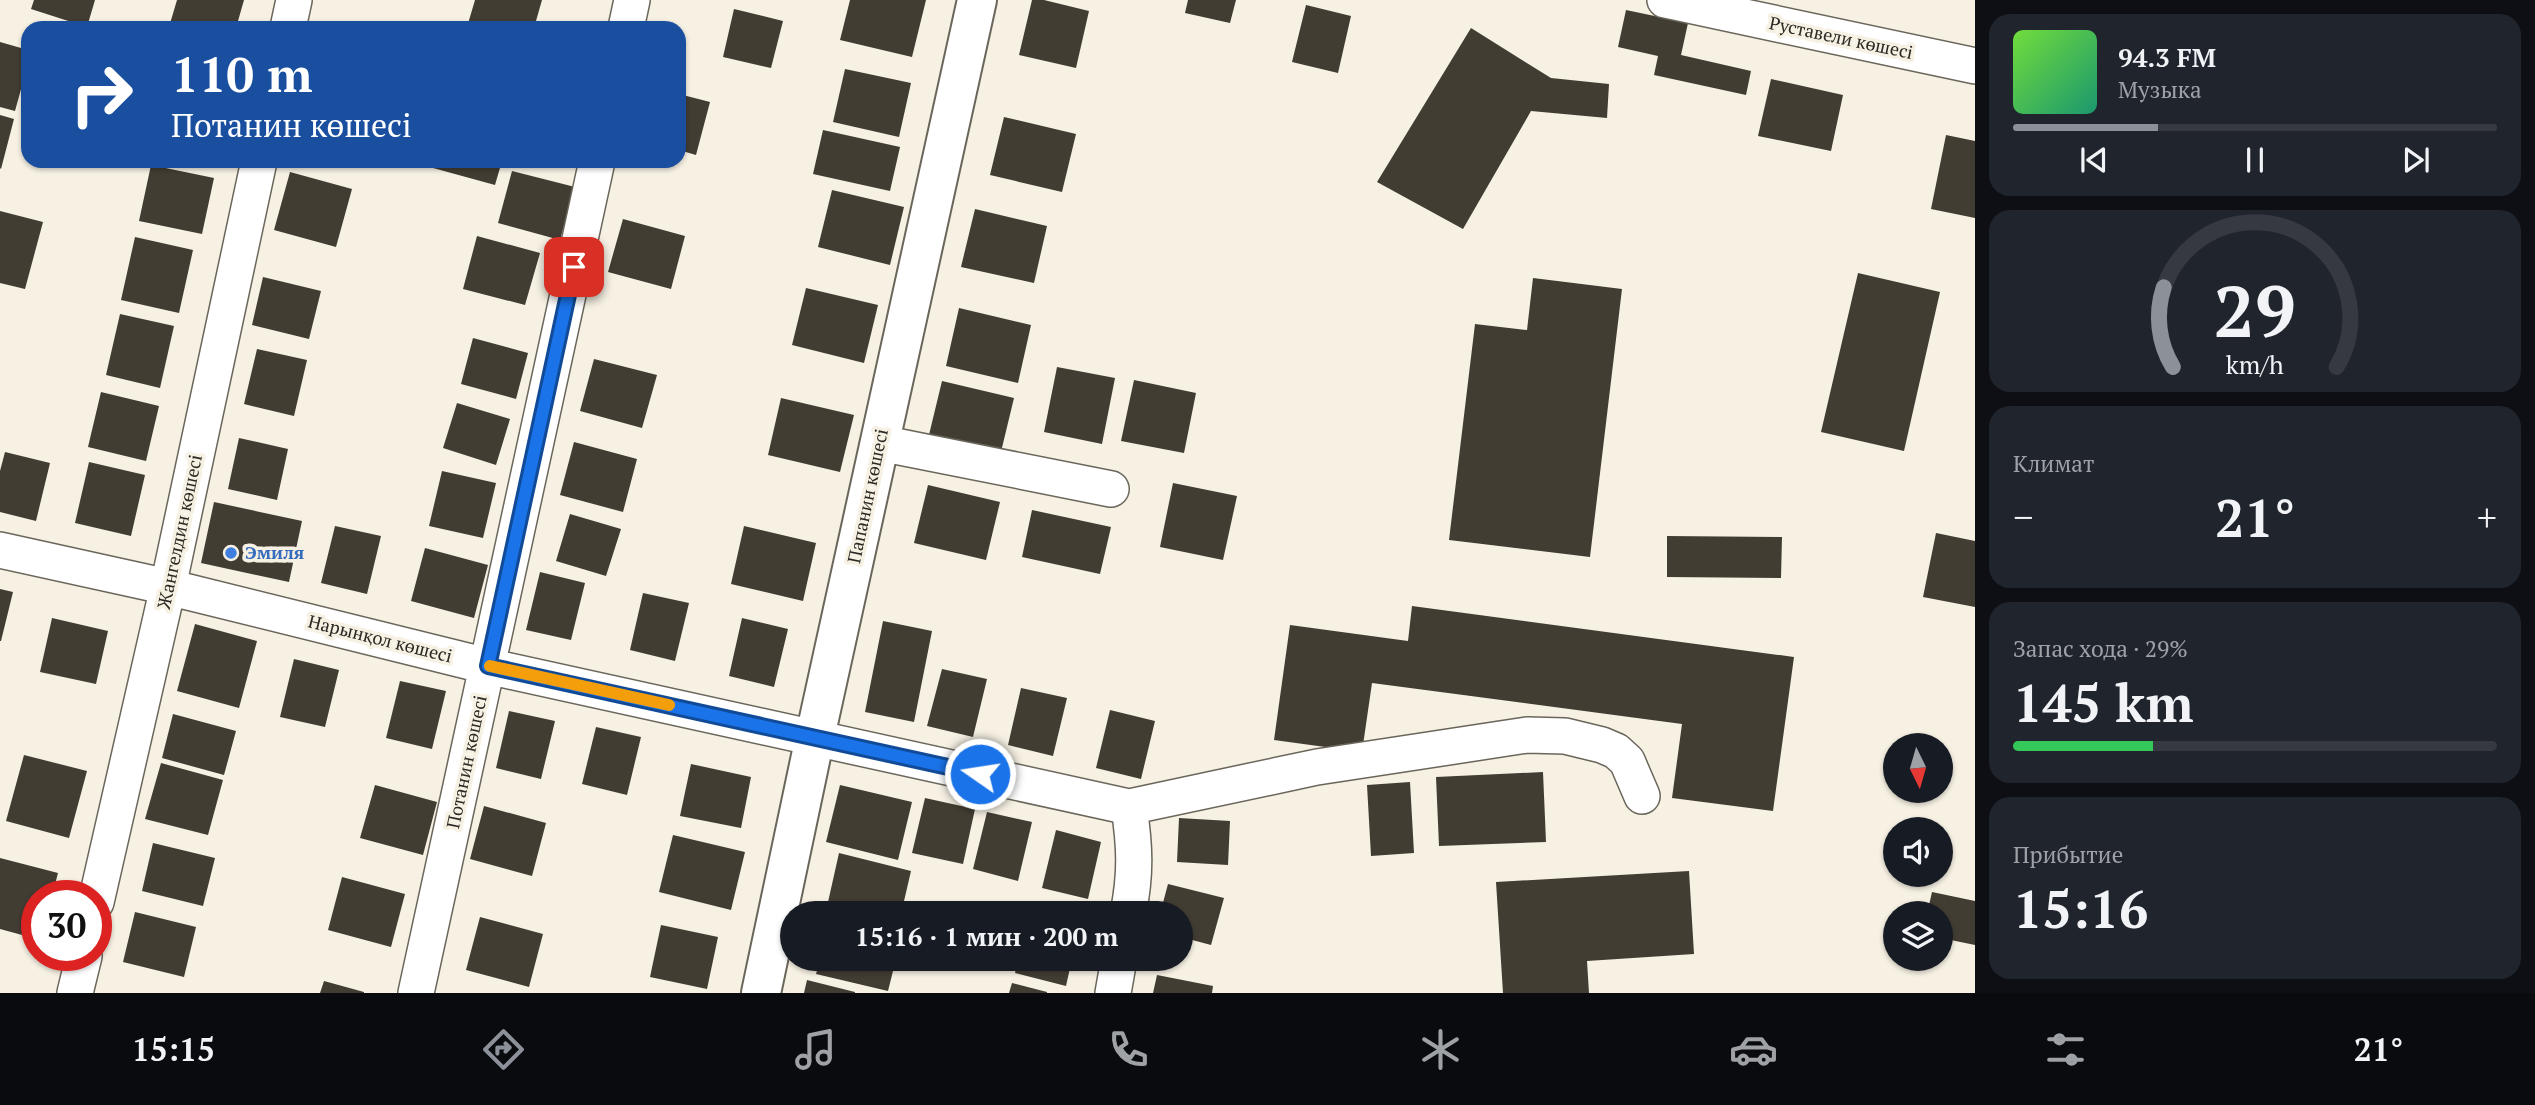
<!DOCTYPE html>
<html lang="ru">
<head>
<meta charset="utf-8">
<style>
	:root { --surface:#171b24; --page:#20242c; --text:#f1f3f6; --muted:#9ea1a6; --line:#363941; --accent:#8c9099 }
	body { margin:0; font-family:"PT Serif",serif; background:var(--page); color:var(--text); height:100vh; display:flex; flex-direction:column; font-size:26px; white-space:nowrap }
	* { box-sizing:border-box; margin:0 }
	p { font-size:23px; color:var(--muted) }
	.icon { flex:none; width:38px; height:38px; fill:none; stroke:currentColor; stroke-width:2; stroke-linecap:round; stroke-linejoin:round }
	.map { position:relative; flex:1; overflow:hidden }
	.details { display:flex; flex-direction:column; gap:14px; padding:14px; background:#0d0f14; width:560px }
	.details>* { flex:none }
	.top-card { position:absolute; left:21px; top:21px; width:665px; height:147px; border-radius:21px; box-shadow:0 2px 5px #0004; background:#1a4fa0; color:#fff; overflow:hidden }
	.needle { width:46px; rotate:175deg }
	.controls { position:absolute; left:1883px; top:733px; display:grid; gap:14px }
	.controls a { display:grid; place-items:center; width:70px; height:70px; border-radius:50%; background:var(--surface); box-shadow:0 2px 5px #0004; font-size:35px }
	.speed { position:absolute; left:21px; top:880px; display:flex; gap:14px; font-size:35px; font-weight:700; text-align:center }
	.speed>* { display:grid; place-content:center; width:91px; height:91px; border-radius:50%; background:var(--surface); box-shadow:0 2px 5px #0004; line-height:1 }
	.speed .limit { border:10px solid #d22; background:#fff; color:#111 }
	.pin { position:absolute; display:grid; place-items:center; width:60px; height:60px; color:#fff; margin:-30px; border-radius:14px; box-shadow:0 4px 10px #0006 }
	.me { position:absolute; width:77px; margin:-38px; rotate:283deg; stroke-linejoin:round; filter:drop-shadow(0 0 5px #0008) }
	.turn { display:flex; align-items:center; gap:24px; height:147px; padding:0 35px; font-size:32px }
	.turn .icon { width:91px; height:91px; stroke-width:2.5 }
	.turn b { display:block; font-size:49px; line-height:60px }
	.big { font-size:52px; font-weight:700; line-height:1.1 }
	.details .tile { flex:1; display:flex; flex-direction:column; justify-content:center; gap:10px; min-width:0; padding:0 24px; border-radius:21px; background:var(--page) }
	.details .dial { align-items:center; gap:0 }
	.dial svg { height:182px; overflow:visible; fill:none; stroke:var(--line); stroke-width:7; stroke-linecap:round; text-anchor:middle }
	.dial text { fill:var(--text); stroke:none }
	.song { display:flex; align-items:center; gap:21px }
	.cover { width:84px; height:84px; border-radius:10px; background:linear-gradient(135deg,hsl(100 70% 55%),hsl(160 70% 35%)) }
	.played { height:7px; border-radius:4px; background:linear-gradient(90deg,var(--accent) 30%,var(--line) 30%) }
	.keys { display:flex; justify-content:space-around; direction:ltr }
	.heat { display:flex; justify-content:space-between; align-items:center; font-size:38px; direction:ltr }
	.charge { height:10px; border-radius:5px; background:linear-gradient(90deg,#34c759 29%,var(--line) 0) }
	.trip { position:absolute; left:780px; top:901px; width:413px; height:70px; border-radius:35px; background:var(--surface); box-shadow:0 2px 5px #0004; font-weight:700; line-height:70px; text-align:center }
	.menu { display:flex; height:112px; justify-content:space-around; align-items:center; background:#090b0e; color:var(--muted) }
	.menu .icon { width:49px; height:49px }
	.menu .on { color:var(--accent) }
	.menu b { font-size:32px; color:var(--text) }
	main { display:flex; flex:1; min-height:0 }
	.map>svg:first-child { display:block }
</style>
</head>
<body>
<main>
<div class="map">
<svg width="1975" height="993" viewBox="0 0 1975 993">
	<rect width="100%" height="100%" fill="#f7f1e4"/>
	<path fill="#423d33" d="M34,0H95L87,27L31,9Z
		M177,0H244L236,28H173L169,27Z
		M475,0H542L534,28H471L467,27Z
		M850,0H926L912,57L840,40Z
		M1032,0H1044L1089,11L1076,68L1019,55Z
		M1188,0H1236L1230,23L1185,13Z
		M1306,5L1351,16L1338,73L1292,62Z
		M734,9L783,21L771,68L723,57Z
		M1626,10L1688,23L1681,55L1751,71L1746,95L1654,75L1658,56L1618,47Z
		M1471,28L1551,78L1609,84L1607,118L1531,111L1463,229L1377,182Z
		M0,42L28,50V64L15,111L0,107Z
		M845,69L911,83L899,137L833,122Z
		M1771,79L1843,95L1831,151L1758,136Z
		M679,94L710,102L696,155L679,150Z
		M0,115L14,119L1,169L0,168Z
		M1004,117L1076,134L1062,192L990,175Z
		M823,130L900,147L890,191L813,174Z
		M1946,135L1975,141V218L1931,209Z
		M435,161H502L495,185L433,168Z
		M151,165L214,178L202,234L139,221Z
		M512,171L575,187L560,240L498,223Z
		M290,172L352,189L336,247L274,230Z
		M832,190L904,207L890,265L818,247Z
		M975,209L1047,226L1034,283L961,267Z
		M0,211L43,222L25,289L0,283Z
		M623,219L685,236L671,289L608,272Z
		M477,236L540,253L525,305L463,289Z
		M135,237L193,250L179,313L121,300Z
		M1858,273L1940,292L1904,451L1821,432Z
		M263,277L321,291L309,339L252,325Z
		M1533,278L1622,289L1590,557L1449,540L1475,324L1527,330Z
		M806,288L878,305L864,363L792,345Z
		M959,308L1031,325L1018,383L946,366Z
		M120,314L174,326L160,388L106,375Z
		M473,338L528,353L516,399L461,384Z
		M257,349L307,360L294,416L244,404Z
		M594,359L657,375L642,428L580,411Z
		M1057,367L1115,378L1102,444L1044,432Z
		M1134,380L1196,393L1184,453L1121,441Z
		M942,381L1014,398L1000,456L928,439Z
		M101,392L159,406L146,461L88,447Z
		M781,398L854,415L840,472L768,455Z
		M457,403L510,419L496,465L443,448Z
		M239,438L288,449L277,500L228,489Z
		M574,442L637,459L623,512L560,495Z
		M5,452L50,463L36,521L0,512V471Z
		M89,462L145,475L131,536L75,523Z
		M442,471L496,483L483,538L429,526Z
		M1173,483L1237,496L1223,560L1160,547Z
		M928,485L1000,502L986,560L914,543Z
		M214,502L302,521L289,582L201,563Z
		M1032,510L1111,527L1100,574L1022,557Z
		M570,514L621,529L606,576L556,561Z
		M335,526L381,536L367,594L321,583Z
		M744,526L816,543L803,601L731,584Z
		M1936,533L1975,541V607L1923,597Z
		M1667,536L1782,537L1781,578L1667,577Z
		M425,548L488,565L474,618L411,601Z
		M540,572L585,583L571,640L526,630Z
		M0,589L13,592L1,641H0Z
		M643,593L689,603L675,661L630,650Z
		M1412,606L1794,657L1773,811L1672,798L1682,724L1372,683L1362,752L1274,740L1290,625L1408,641Z
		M52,618L108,631L96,684L40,672Z
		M742,618L788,629L774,687L729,676Z
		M883,621L932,631L914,722L865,712Z
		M195,624L257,641L239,708L177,691Z
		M294,659L339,670L325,727L280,717Z
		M942,669L987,679L973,737L927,726Z
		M400,681L446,691L432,749L386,738Z
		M1021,688L1067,698L1053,756L1008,745Z
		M1110,710L1155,721L1141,779L1096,768Z
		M509,711L555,721L541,779L496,768Z
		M173,714L236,731L224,775L162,758Z
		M596,727L641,737L627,795L582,784Z
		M24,755L87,771L69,838L6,821Z
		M161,763L223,780L208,835L145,819Z
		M691,764L751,777L741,828L680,816Z
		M1543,772L1546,842L1439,846L1436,777Z
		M1410,782L1414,853L1371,856L1367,785Z
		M375,785L437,802L423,855L360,838Z
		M840,785L912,802L898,860L826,842Z
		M925,798L975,809L963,864L912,853Z
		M484,806L546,823L532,876L470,859Z
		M987,812L1032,822L1018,881L973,869Z
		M1179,818L1230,821L1228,865L1177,862Z
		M1056,830L1101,842L1088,899L1042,888Z
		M673,835L745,852L731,910L659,892Z
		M153,843L215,858L203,906L142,891Z
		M839,853L911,871L901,914H836L826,911Z
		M0,858L58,873L52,896H37V939L0,929Z
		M1689,871L1694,954L1587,961L1589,993H1503L1496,882Z
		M342,877L405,894L391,947L328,930Z
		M1168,884L1224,898L1211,945L1181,937V914H1160Z
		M1932,892L1975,901V945L1941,938V914H1927Z
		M135,912L196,927L184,977L123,962Z
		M480,917L543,934L529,987L466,970Z
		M661,925L718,937L707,989L650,977Z
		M820,959H896L888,991L816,974Z
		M1018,959H1072L1066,986L1015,973Z
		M1157,975L1213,986L1212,993H1153Z
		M807,980L855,992V993H804Z
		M324,981L364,992V993H320Z
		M1012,983L1047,992V993H1009Z"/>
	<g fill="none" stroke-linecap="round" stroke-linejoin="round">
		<defs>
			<path id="minor" d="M1665,0L1975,66
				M288,28L294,0
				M626,28L632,0
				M880,443L1111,489
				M0,550L168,587L487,666L1129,807L1317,767L1527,735L1565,736L1602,745L1616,751L1627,761L1642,796
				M96,902L168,587L259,161
				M1128,914C1136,874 1135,847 1129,807
				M75,993L84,956
				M416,993L597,161
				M1113,993L1119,959"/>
			<path id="major" d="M761,993L815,737L977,0"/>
		</defs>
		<use href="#minor" stroke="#6b665b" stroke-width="38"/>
		<use href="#major" stroke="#6b665b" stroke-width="42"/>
		<use href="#minor" stroke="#fff" stroke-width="35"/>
		<use href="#major" stroke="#fff" stroke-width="38"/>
	</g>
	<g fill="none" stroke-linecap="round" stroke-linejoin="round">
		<defs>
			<path id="route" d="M574,267L488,666L980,774"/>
		</defs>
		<use href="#route" stroke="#114b97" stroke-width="18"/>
		<use href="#route" stroke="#1a73e8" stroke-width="12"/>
		<path stroke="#f59e0b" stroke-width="12" d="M490,666L669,705"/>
	</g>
	<circle fill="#3f7fe0" stroke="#f7f1e4" stroke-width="2.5" cx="231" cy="553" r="7"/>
	<g text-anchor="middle" stroke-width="7" stroke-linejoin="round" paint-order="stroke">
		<g font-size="18" fill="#2b2924" stroke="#f7f1e4">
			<text transform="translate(1841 38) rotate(12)" y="6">Руставели көшесі</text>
			<text transform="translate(868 496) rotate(-78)" y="6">Папанин көшесі</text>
			<text transform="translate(180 532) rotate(-78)" y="6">Жангелдин көшесі</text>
			<text transform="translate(380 639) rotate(14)" y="6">Нарынқол көшесі</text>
			<text transform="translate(467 762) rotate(-78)" y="6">Потанин көшесі</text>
		</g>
		<g font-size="18" font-weight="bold" fill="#366cbe" stroke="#f7f1e4" text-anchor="start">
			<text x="245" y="559">Эмиля</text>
		</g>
	</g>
</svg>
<div class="controls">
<a><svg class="needle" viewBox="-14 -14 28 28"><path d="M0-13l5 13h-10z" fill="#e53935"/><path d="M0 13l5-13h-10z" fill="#9ea1a6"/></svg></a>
<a><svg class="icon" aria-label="sound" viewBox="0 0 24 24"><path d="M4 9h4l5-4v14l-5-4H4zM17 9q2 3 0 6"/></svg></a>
<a><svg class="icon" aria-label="layers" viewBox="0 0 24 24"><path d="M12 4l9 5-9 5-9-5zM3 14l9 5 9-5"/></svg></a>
</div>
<div class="speed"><div class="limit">30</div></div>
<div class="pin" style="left:574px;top:267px;background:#d93025"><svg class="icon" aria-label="arrive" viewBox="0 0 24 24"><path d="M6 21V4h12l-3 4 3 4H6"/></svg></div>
<svg class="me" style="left:980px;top:774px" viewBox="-20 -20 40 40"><circle r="17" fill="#1a73e8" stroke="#fff" stroke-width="3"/><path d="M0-11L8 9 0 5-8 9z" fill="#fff"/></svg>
<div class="trip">15:16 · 1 мин · 200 m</div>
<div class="top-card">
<div class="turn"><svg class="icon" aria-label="right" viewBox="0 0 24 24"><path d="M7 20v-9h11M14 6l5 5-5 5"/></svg><div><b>110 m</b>Потанин көшесі</div></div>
</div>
</div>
<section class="details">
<div class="tile">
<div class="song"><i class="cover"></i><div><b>94.3 FM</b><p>Музыка</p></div></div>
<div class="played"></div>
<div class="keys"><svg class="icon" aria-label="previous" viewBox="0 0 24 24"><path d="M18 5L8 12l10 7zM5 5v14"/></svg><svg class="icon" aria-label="pause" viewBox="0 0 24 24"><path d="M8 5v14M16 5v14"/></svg><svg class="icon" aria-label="next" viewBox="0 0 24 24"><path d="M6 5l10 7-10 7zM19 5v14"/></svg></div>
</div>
<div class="tile dial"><svg viewBox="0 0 100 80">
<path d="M14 69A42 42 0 1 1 86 69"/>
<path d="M14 69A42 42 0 0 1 10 34" stroke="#8c9099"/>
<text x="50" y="56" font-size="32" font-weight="700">29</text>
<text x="50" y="72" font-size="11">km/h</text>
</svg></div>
<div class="tile"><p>Климат</p>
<div class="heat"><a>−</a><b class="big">21°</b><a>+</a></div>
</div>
<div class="tile"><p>Запас хода · 29%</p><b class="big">145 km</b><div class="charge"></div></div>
<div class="tile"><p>Прибытие</p><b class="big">15:16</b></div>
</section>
</main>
<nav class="menu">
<b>15:15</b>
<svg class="icon on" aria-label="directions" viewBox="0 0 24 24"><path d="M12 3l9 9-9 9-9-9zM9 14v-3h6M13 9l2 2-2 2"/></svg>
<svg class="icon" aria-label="music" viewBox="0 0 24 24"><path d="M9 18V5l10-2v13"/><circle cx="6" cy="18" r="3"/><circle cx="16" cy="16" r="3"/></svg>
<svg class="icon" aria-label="phone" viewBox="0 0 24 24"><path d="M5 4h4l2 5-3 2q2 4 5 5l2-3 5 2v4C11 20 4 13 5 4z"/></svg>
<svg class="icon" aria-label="climate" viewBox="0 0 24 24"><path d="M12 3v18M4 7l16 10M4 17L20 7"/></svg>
<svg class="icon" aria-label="car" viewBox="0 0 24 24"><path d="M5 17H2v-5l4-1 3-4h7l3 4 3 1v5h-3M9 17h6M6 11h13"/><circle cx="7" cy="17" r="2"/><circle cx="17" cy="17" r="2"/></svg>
<svg class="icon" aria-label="filters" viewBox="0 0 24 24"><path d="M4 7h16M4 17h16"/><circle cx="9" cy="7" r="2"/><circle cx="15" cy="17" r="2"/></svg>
<b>21°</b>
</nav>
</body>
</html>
